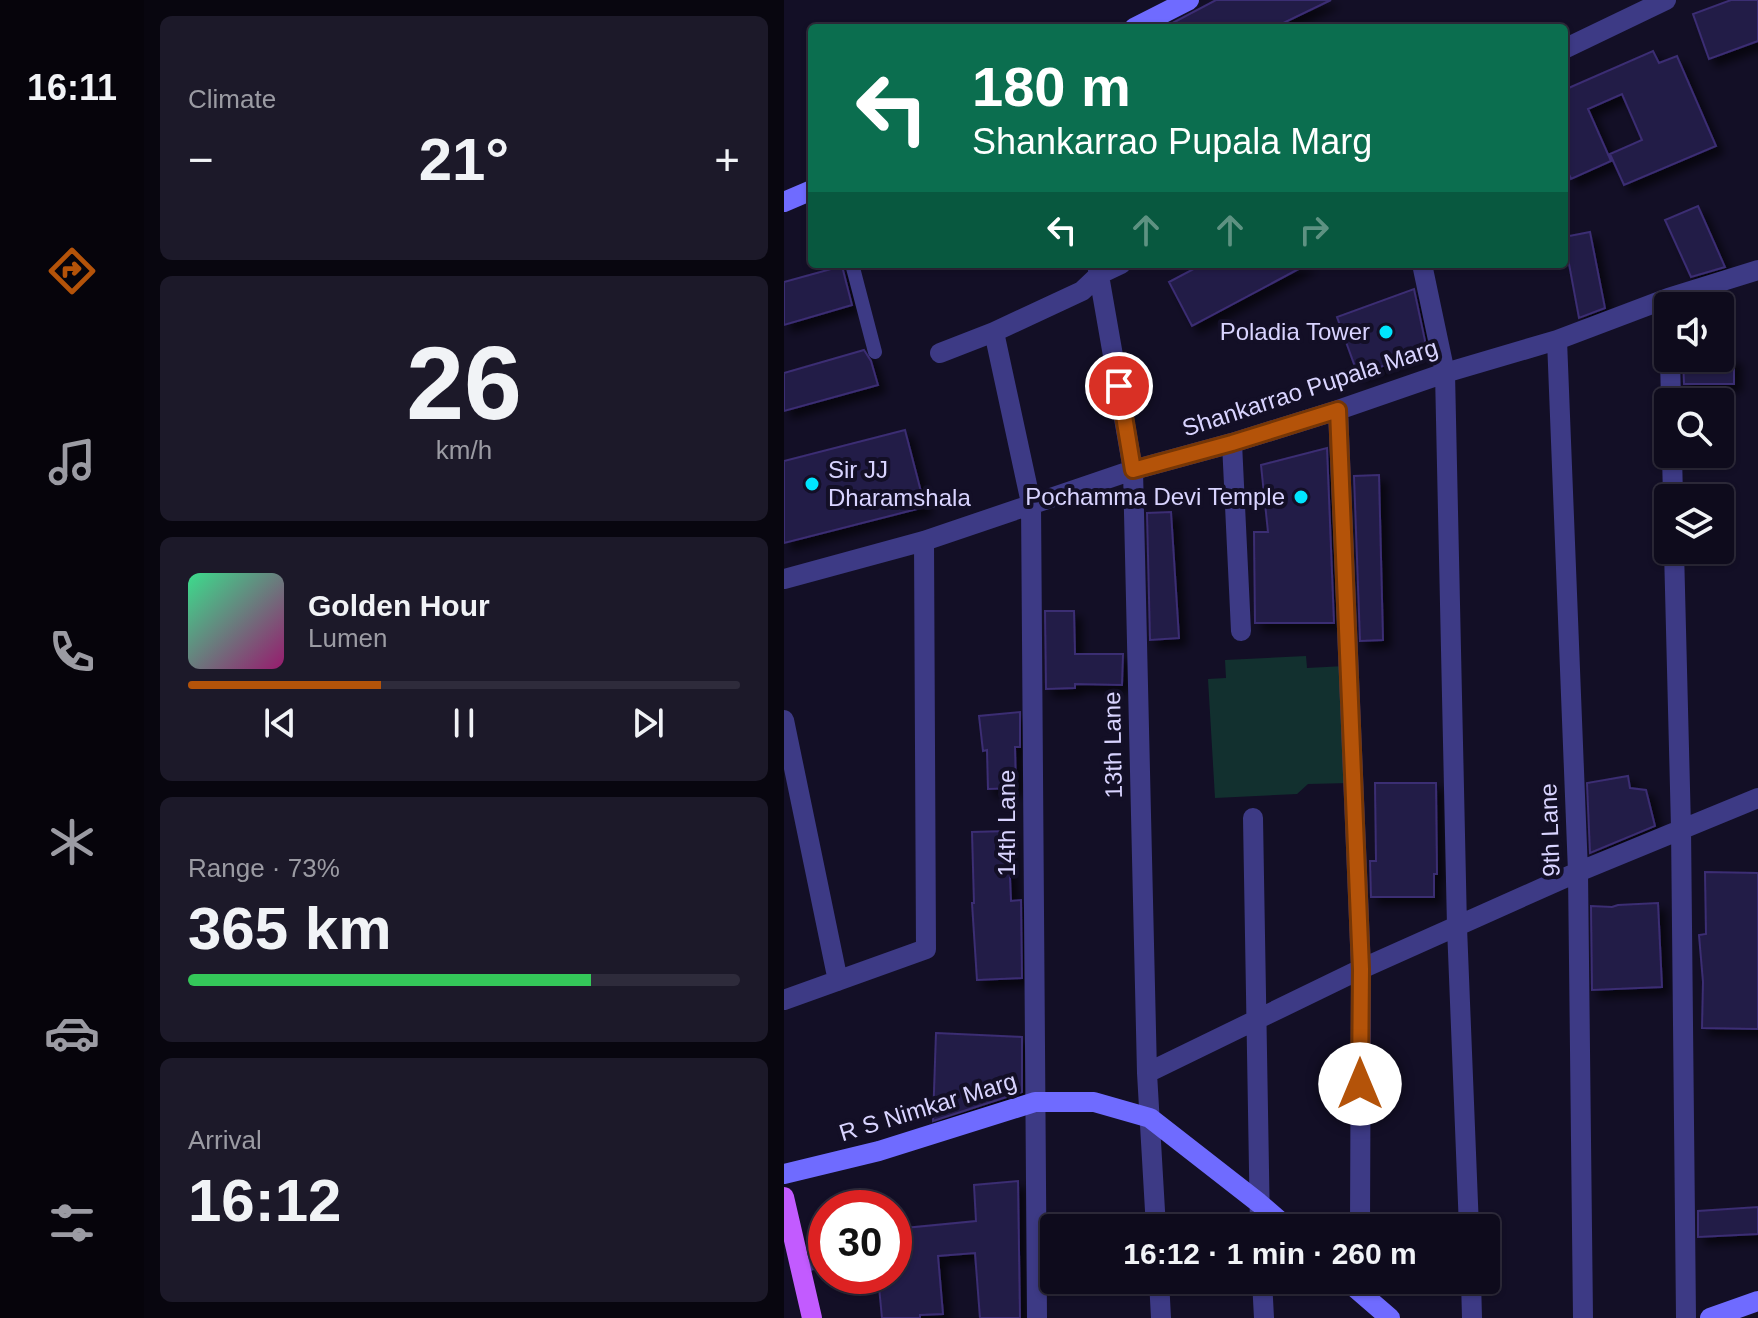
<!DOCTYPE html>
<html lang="en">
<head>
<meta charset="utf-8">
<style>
	:root { --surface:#0e0b1c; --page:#1c1929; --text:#f1f3f6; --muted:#9b9ba3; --line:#2e2b3b; --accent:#b45309 }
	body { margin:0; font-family:Helvetica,sans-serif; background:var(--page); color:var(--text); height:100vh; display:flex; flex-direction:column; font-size:30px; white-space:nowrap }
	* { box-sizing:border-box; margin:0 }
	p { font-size:26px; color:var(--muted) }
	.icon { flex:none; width:44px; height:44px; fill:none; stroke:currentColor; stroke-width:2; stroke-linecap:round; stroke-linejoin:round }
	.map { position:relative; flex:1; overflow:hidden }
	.sheet { display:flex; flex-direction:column; gap:16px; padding:16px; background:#08060f; width:640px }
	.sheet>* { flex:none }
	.top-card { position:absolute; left:24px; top:24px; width:760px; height:244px; border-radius:8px; box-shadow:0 2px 6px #0004,0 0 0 2px var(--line); background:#0b6e4f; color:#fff; overflow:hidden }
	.buttons { position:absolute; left:870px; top:292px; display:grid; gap:16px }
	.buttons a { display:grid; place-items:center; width:80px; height:80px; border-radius:8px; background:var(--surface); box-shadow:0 2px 6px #0004,0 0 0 2px var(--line); font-size:40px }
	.speed { position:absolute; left:24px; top:1190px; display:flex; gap:16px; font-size:40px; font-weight:700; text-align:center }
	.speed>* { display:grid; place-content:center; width:104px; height:104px; border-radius:50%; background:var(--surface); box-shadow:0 2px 6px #0004,0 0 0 2px var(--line); line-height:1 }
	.speed .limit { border:12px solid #d22; background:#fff; color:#111 }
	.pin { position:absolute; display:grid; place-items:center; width:68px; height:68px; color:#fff; margin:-34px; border:4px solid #fff; border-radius:50%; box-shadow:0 2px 8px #0007 }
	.me { position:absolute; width:88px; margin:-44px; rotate:0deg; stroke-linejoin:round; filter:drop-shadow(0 0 6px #0008) }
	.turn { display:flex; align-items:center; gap:28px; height:168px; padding:0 32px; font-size:36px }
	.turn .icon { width:104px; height:104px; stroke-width:2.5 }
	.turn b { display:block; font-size:56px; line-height:68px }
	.lanes { display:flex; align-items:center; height:76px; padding:0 32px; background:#0003; justify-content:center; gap:40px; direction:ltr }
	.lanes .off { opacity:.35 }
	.big { font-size:60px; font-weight:800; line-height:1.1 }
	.sheet .card { flex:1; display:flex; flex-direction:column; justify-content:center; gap:12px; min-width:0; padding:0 28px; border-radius:12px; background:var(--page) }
	.sheet .dial { align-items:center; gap:0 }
	.dial b { font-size:104px; line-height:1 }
	.song { display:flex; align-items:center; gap:24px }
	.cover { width:96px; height:96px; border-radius:12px; background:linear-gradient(135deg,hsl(150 70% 55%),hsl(320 70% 35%)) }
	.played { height:8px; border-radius:4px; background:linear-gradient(90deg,var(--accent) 35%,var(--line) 35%) }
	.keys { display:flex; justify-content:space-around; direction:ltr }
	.heat { display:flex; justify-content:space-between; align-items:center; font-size:44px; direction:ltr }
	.charge { height:12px; border-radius:6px; background:linear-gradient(90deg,#34c759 73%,var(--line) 0) }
	.trip { position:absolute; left:256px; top:1214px; width:460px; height:80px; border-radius:8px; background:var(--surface); box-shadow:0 2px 6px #0004,0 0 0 2px var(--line); font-weight:800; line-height:80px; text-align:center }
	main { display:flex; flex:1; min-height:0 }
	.menu { display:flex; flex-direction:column; width:144px; justify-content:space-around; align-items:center; background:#06040b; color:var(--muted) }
	.menu .icon { width:56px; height:56px }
	.menu .on { color:var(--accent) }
	.menu b { font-size:36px; color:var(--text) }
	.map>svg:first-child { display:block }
</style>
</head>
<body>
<main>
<nav class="menu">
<b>16:11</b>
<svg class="icon on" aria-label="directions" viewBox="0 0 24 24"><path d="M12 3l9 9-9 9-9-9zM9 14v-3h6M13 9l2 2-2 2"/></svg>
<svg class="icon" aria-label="music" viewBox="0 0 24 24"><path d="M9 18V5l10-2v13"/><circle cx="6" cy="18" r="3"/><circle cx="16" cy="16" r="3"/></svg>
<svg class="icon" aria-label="phone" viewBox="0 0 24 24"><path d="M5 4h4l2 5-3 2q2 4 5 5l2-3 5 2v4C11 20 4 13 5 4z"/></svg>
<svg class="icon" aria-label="climate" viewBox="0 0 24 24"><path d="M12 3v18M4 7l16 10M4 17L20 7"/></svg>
<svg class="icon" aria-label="car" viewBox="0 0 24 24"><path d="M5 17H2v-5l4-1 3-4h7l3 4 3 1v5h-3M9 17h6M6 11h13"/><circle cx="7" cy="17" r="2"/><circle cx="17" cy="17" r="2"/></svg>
<svg class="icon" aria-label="filters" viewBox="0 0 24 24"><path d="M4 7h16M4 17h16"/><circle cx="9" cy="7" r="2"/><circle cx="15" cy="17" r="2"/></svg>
</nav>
<section class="sheet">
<div class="card"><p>Climate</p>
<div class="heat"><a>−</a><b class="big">21°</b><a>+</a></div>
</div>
<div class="card dial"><b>26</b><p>km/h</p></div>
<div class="card">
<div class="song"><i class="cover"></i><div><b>Golden Hour</b><p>Lumen</p></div></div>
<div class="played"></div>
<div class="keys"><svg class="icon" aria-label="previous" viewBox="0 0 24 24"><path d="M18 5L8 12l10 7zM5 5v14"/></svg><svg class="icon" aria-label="pause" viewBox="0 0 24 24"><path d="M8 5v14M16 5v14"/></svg><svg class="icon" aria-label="next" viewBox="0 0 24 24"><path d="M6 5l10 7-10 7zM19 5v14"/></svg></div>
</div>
<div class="card"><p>Range · 73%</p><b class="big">365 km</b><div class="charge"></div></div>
<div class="card"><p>Arrival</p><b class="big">16:12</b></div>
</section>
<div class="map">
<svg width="974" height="1318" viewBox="0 0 974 1318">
	<defs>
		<filter id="shadow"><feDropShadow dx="7" dy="7" stdDeviation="4" flood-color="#0009"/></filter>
	</defs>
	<rect width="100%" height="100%" fill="#130f26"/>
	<path fill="#12302f" d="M522,656L523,668L561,666L566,783L524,784L513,794L431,798L424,679L442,678L441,660Z"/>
	<path fill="#241b47" stroke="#3b2d73" stroke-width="2" filter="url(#shadow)" d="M432,0H547L489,28H379Z
		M947,0H974V41L925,59L909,14Z
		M869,51L875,63L893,56L932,146L840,185L826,154L858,140L838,94L804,109L827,161L787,179L780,163V90Z
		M914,206L941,267L907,277L881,220Z
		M806,232L821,308L795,318L780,237Z
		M419,264H524L408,326L385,282Z
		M58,266L68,305L0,325V282Z
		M630,289L643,350L574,375L553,317Z
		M80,350L87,361L94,385L0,411V373Z
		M899,358H950V384H900Z
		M121,430L141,507L0,543V461Z
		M543,448L550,623H471L470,532H484L477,465Z
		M595,475L599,640L576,641L570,476Z
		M387,512L395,638L366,640L363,513Z
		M261,611H290L291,654H339L338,685L291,684V688L262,689Z
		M236,712V747H231L232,788L204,789L203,750L199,751L195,716Z
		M844,776L846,788L862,790L871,826L806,853L803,783Z
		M591,783H652L653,874H650V897H587L586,861H592Z
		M224,831L227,901L237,900L238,978L193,980L188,903H190L188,832Z
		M921,872L974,873V1029L918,1028L919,982L915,935L922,934Z
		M874,903L878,987L808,990L807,906L828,907L834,905Z
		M152,1033L238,1037V1092L149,1121Z
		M234,1181L236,1318H196L191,1253L154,1256L159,1314L136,1315V1318H98L94,1276H110V1256L124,1255L121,1228L192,1221L190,1185Z
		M974,1207V1234L914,1237V1211Z"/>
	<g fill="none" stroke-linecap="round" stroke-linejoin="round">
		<path stroke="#3d3a85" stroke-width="14" d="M68,264L91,352
			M16,1267L42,1259"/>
		<path stroke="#3d3a85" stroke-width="20" d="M780,49L882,0
			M313,264L349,470L363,1073L372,1228
			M638,264L661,373L673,927L685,1228
			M210,332L247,503L253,1318
			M773,340L794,872L799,1318
			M156,353L210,332L298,291L316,274L337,264
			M886,358L887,402
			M554,410L577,969L576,1228
			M448,443L457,631
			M888,454L889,498
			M890,550L897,828L902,1318
			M0,579L140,541L349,470L448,443L554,410L661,373L773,340L884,298L974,270
			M0,720L54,981
			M469,818L476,1228
			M0,1000L142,949L140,541
			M363,1073L577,969L794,872L974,798
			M375,1280L377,1318
			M478,1280L480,1318
			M687,1280L688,1318"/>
		<path stroke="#6f6bff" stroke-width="20" d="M350,28L405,0
			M0,202L28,190
			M0,1174L95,1151L251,1102H310L366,1118L475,1203L504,1228
			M562,1280L606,1318
			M926,1318L974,1301"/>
		<path stroke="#c25bff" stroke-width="20" d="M0,1197L28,1318"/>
	</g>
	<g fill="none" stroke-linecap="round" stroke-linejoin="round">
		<defs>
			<path id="route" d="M335,386L349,470L448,443L554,410L577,969L576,1084"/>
		</defs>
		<use href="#route" stroke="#753606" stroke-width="20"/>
		<use href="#route" stroke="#b45309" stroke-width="14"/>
	</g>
	<g fill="#00e5ff" stroke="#130f26" stroke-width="3">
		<circle cx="602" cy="332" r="8"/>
		<circle cx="28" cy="484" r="8"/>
		<circle cx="517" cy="497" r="8"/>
	</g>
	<g text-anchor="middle" stroke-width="8" stroke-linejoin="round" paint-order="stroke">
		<g font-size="24" fill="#d9d4ff" stroke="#130f26" text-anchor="end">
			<text x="586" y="340">Poladia Tower</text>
			<text x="44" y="478" text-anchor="start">Sir JJ<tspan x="44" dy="28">Dharamshala</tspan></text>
			<text x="501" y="505">Pochamma Devi Temple</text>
		</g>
		<g font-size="24" fill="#d9d4ff" stroke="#130f26">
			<text transform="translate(526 388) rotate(-18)" y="8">Shankarrao Pupala Marg</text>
			<text transform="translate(329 745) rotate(-91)" y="8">13th Lane</text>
			<text transform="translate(223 823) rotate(-90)" y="8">14th Lane</text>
			<text transform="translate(766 830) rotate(-92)" y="8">9th Lane</text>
			<text transform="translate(144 1107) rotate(-17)" y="8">R S Nimkar Marg</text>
		</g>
	</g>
</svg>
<div class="buttons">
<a><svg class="icon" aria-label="sound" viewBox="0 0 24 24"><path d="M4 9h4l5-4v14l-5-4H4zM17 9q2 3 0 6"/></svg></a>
<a><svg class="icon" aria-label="search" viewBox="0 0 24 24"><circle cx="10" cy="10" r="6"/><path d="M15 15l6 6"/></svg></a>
<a><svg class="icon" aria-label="layers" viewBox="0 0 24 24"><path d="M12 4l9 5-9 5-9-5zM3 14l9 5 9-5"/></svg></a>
</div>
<div class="speed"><div class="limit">30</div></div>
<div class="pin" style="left:335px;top:386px;background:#d93025"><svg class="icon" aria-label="arrive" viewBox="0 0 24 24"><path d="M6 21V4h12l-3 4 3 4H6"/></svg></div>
<svg class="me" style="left:576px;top:1084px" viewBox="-20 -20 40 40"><circle r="19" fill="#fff"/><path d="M0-13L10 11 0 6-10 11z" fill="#b45309"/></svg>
<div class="trip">16:12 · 1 min · 260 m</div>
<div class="top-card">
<div class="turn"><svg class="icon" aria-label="left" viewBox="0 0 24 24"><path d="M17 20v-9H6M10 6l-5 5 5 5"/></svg><div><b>180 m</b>Shankarrao Pupala Marg</div></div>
<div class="lanes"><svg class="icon" aria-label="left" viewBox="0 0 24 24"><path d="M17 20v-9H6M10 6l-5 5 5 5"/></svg><svg class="icon off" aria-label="ahead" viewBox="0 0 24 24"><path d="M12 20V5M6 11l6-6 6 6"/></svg><svg class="icon off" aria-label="ahead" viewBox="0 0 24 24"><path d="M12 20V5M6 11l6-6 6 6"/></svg><svg class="icon off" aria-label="right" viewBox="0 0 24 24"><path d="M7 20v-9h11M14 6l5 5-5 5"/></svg></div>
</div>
</div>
</main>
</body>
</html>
